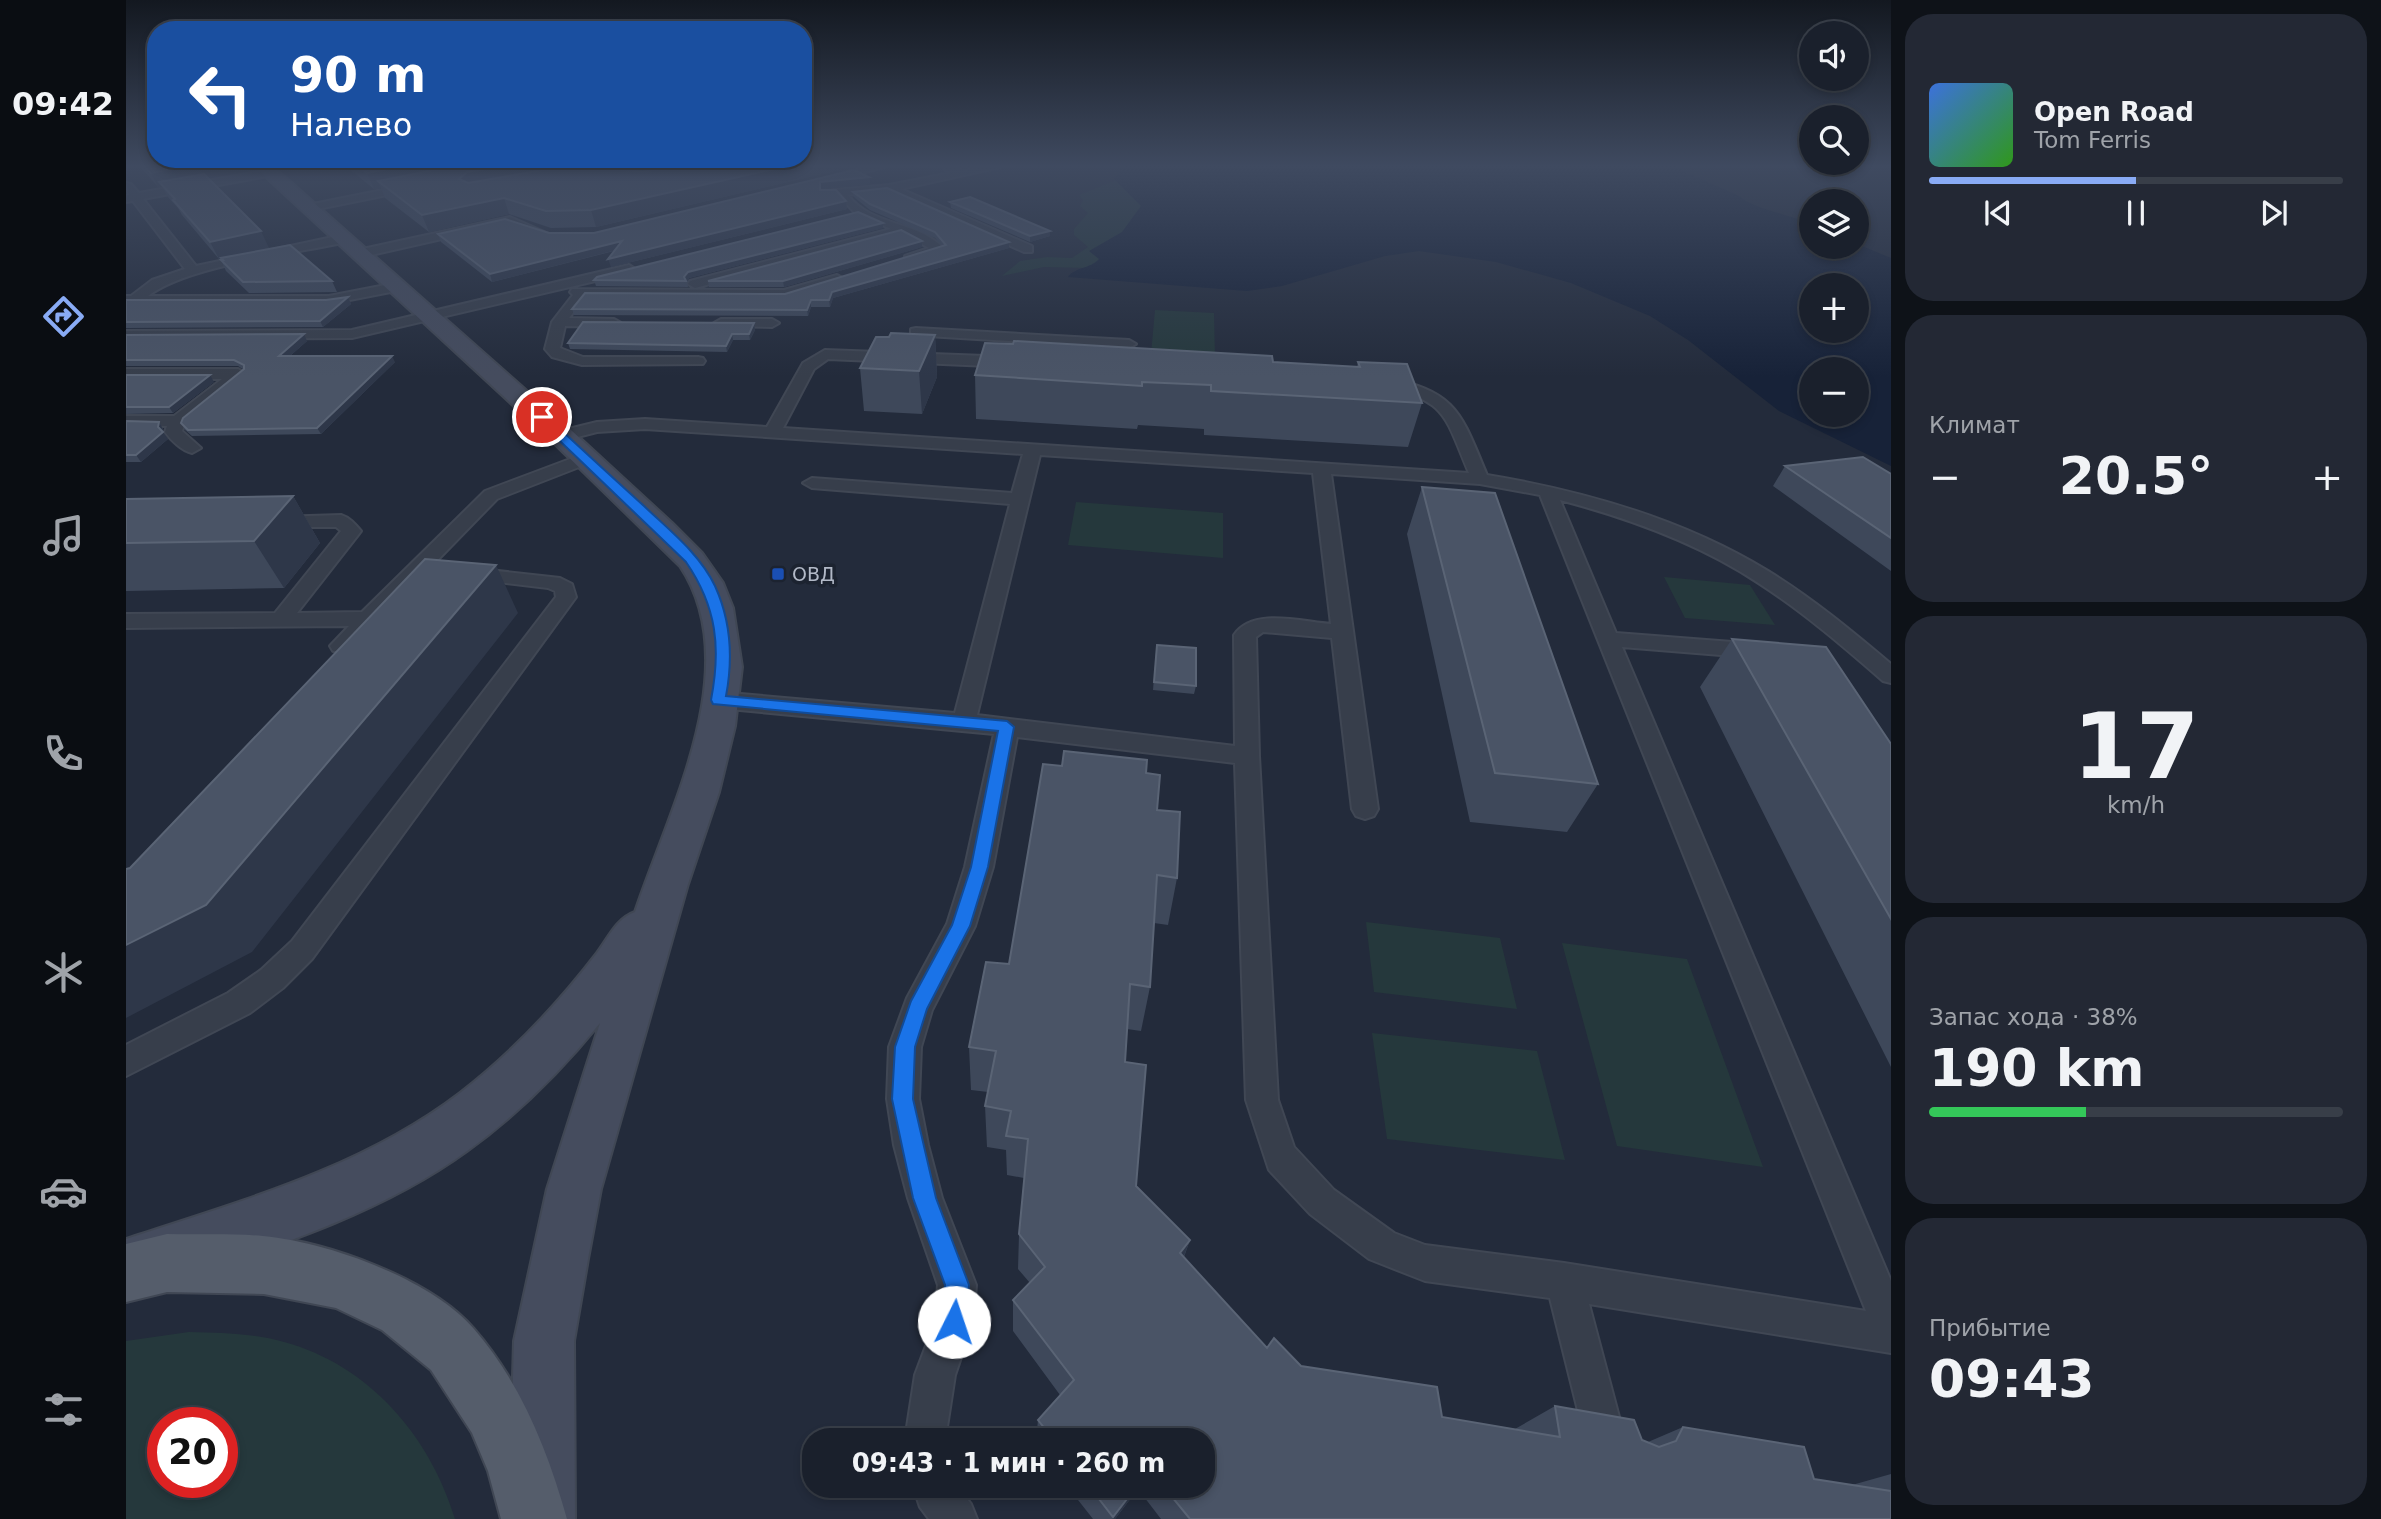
<!DOCTYPE html>
<html lang="ru">
<head>
<meta charset="utf-8">
<style>
	:root { --surface:#1a202c; --page:#232834; --text:#f1f3f6; --muted:#9fa3a9; --line:#383e48; --accent:#89abf5 }
	body { margin:0; font-family:"DejaVu Sans",sans-serif; background:var(--page); color:var(--text); height:100vh; display:flex; flex-direction:column; font-size:26px; white-space:nowrap }
	* { box-sizing:border-box; margin:0 }
	p { font-size:23px; color:var(--muted) }
	.icon { flex:none; width:38px; height:38px; fill:none; stroke:currentColor; stroke-width:2; stroke-linecap:round; stroke-linejoin:round }
	.map { position:relative; flex:1; overflow:hidden }
	.details { display:flex; flex-direction:column; gap:14px; padding:14px; background:#0e1218; width:490px }
	.details>* { flex:none }
	.hud { position:absolute; left:21px; top:21px; width:665px; height:147px; border-radius:28px; box-shadow:0 4px 10px #0003,0 0 0 2px var(--line); background:#1a4fa0; color:#fff; overflow:hidden }
	.fabs { position:absolute; left:1673px; top:21px; display:grid; gap:14px }
	.fabs a { display:grid; place-items:center; width:70px; height:70px; border-radius:50%; background:var(--surface); box-shadow:0 4px 10px #0003,0 0 0 2px var(--line); font-size:35px }
	.speed { position:absolute; left:21px; top:1407px; display:flex; gap:14px; font-size:35px; font-weight:700; text-align:center }
	.speed>* { display:grid; place-content:center; width:91px; height:91px; border-radius:50%; background:var(--surface); box-shadow:0 4px 10px #0003,0 0 0 2px var(--line); line-height:1 }
	.speed .limit { border:10px solid #d22; background:#fff; color:#111 }
	.pin { position:absolute; display:grid; place-items:center; width:60px; height:60px; color:#fff; margin:-30px; border:4px solid #fff; border-radius:50%; box-shadow:0 2px 7px #0007 }
	.me { position:absolute; width:77px; margin:-38px; rotate:4deg; stroke-linejoin:round; filter:drop-shadow(0 0 5px #0008) }
	.turn { display:flex; align-items:center; gap:24px; height:147px; padding:0 28px; font-size:32px }
	.turn .icon { width:91px; height:91px; stroke-width:2.5 }
	.turn b { display:block; font-size:49px; line-height:60px }
	.big { font-size:52px; font-weight:800; line-height:1.1 }
	.details .widget { flex:1; display:flex; flex-direction:column; justify-content:center; gap:10px; min-width:0; padding:0 24px; border-radius:28px; background:var(--page) }
	.details .dial { align-items:center; gap:0 }
	.dial b { font-size:91px; line-height:1 }
	.song { display:flex; align-items:center; gap:21px }
	.cover { width:84px; height:84px; border-radius:10px; background:linear-gradient(135deg,hsl(220 70% 55%),hsl(110 70% 35%)) }
	.played { height:7px; border-radius:4px; background:linear-gradient(90deg,var(--accent) 50%,var(--line) 50%) }
	.keys { display:flex; justify-content:space-around; direction:ltr }
	.heat { display:flex; justify-content:space-between; align-items:center; font-size:38px; direction:ltr }
	.charge { height:10px; border-radius:5px; background:linear-gradient(90deg,#34c759 38%,var(--line) 0) }
	.trip { position:absolute; left:676px; top:1428px; width:413px; height:70px; border-radius:28px; background:var(--surface); box-shadow:0 4px 10px #0003,0 0 0 2px var(--line); font-weight:800; line-height:70px; text-align:center }
	main { display:flex; flex:1; min-height:0 }
	.menu { display:flex; flex-direction:column; width:126px; justify-content:space-around; align-items:center; background:#0a0d12; color:var(--muted) }
	.menu .icon { width:49px; height:49px }
	.menu .on { color:var(--accent) }
	.menu b { font-size:32px; color:var(--text) }
	.map>svg:first-child { display:block }
</style>
</head>
<body>
<main>
<nav class="menu">
<b>09:42</b>
<svg class="icon on" aria-label="directions" viewBox="0 0 24 24"><path d="M12 3l9 9-9 9-9-9zM9 14v-3h6M13 9l2 2-2 2"/></svg>
<svg class="icon" aria-label="music" viewBox="0 0 24 24"><path d="M9 18V5l10-2v13"/><circle cx="6" cy="18" r="3"/><circle cx="16" cy="16" r="3"/></svg>
<svg class="icon" aria-label="phone" viewBox="0 0 24 24"><path d="M5 4h4l2 5-3 2q2 4 5 5l2-3 5 2v4C11 20 4 13 5 4z"/></svg>
<svg class="icon" aria-label="climate" viewBox="0 0 24 24"><path d="M12 3v18M4 7l16 10M4 17L20 7"/></svg>
<svg class="icon" aria-label="car" viewBox="0 0 24 24"><path d="M5 17H2v-5l4-1 3-4h7l3 4 3 1v5h-3M9 17h6M6 11h13"/><circle cx="7" cy="17" r="2"/><circle cx="17" cy="17" r="2"/></svg>
<svg class="icon" aria-label="filters" viewBox="0 0 24 24"><path d="M4 7h16M4 17h16"/><circle cx="9" cy="7" r="2"/><circle cx="15" cy="17" r="2"/></svg>
</nav>
<div class="map">
<svg width="1765" height="1519" viewBox="0 0 1765 1519">
	<rect width="100%" height="100%" fill="#232b3b"/>
	<path fill="#25383c" fill-rule="evenodd" d="M1018,169L1041,204L999,255L961,268L918,267L876,276L894,261L921,257L946,258L962,247L948,235V229L962,213L954,206L957,200L953,195Z
		M1029,310L1088,313L1089,358L1025,354Z
		M950,502L1097,513V558L942,545Z
		M1538,577L1624,585L1649,625L1559,618Z
		M1240,922L1374,938L1391,1009L1248,992Z
		M1436,943L1561,959L1637,1167L1491,1146Z
		M1246,1033L1411,1051L1439,1160L1261,1139Z
		M63,1332C95,1333 127,1333 158,1342C243,1365 304,1436 329,1519H0V1341ZM37,1423H96V1482H37Z"/>
	<path fill="#172238" fill-rule="evenodd" d="M999,164H1542L1613,196C1625,208 1665,215 1685,224V247H1731V244L1765,258V466L1653,411L1562,340L1524,316L1445,283L1370,262L1293,251L1259,256L1156,286L1121,291L942,277C949,267 964,269 973,259L963,251L996,232L1015,206L988,179ZM1685,285H1731V331H1685ZM1685,369H1731V415H1685Z"/>
	<g fill="none" stroke-linecap="round" stroke-linejoin="round">
		<defs>
			<path id="lane" d="M752,164H770L701,182L696,179Z
				M869,164H888L775,189L906,246V252H898L762,191L722,195C744,226 793,221 818,249L787,262H779V256L803,248L776,233L569,288L562,284L564,281L765,229L729,213L712,195H697V191L763,185L825,173L818,169L823,166L839,171Z
				M143,170L148,173L147,175L17,199L70,266L216,235L222,239L220,242C167,254 63,265 22,296H203L270,283L275,284V290L203,304H0V296H5L26,280L59,269L7,201L0,202V196L3,195L0,183L5,184L13,193Z
				M287,184L292,187L291,189L182,211L176,208L182,205Z
				M384,217L425,235L419,239L398,234L382,224L232,258L226,254L232,250Z
				M503,265L509,269L508,272L226,338L0,339V331L226,330Z
				M711,275L718,279L716,282L659,298L460,296L443,318L488,319L495,323L488,327L439,326L434,348L457,357H572L577,358L579,361L577,364L456,365L426,357L419,349L426,322L447,295L444,292L446,289L658,290Z
				M595,319H646L653,323L646,327L590,326L588,323Z
				M790,328L1003,340L1010,344L1003,348L785,335V329Z
				M699,350L886,357L894,362L886,367L702,359L688,369L657,428L1343,473C1317,411 1321,402 1253,385L1250,382L1258,377C1331,392 1334,411 1361,475C1458,491 1557,519 1642,571C1686,598 1726,631 1765,664V683L1757,681C1717,646 1676,611 1631,582C1572,543 1502,518 1434,500L1490,633L1632,644L1640,646L1643,651L1640,656L1632,658L1496,647L1765,1281V1353L1463,1304L1501,1447L1495,1461L1481,1467L1467,1461L1461,1447L1424,1298L1299,1281L1243,1259L1184,1214L1143,1170L1120,1100L1109,763L891,737L867,867L849,926L806,1010L795,1047L793,1099L802,1145L816,1198L850,1285L847,1322L829,1375L819,1440H779L789,1375L809,1322L812,1285L782,1198L768,1145L761,1099L763,1047L781,998L821,924L839,867L868,734L592,708L584,706L580,700L584,694L592,692L829,713L884,504L686,488L677,483L686,478L886,493L897,454L519,429L471,432L436,441L428,436L430,432L471,422L519,419L641,427L677,363ZM914,455L1187,473L1205,624C1176,622 1127,607 1108,635L1109,746L851,715ZM1205,474L1354,484L1414,495L1740,1311L1438,1263L1299,1245L1268,1233L1208,1190L1168,1147L1152,1100L1133,756L1130,637L1137,632L1206,638L1226,809L1230,816L1239,819L1248,816L1252,809Z
				M0,369H112L120,374L59,423L56,431L75,448L66,453C56,451 45,440 39,432L41,426H0V416H48L96,379H0Z
				M460,453L469,458L466,462L371,499L223,651H207L204,646L223,626L0,628V614L149,613L215,531L210,527H144L142,523L151,517L215,515C224,518 229,524 235,531L232,535L171,613L236,612L359,491Z
				M345,568L434,578L446,584L450,597L186,959L157,988L124,1013L0,1076V1045L102,993L135,970L166,941L430,597L429,591L422,588L338,578L335,574L338,570Z
				M787,1486H831L845,1504L851,1519H803L794,1507Z"/>
			<path id="secondary" d="M126,164H144L445,430L546,523L576,553L597,583L607,608L616,667L609,726L593,792L562,884L475,1189L462,1259L448,1341L449,1519H383L388,1341L421,1189L474,1023C435,1071 391,1115 341,1151C242,1223 114,1257 0,1297V1239C115,1201 236,1168 334,1093C386,1053 431,1005 471,953C483,937 490,919 509,912C542,812 621,666 554,566L427,442Z"/>
			<path id="primary" d="M41,1234C73,1235 105,1233 137,1236C202,1242 305,1279 348,1329C395,1383 422,1451 441,1519H375L362,1471L346,1433L305,1370L256,1330L210,1308L138,1294L41,1292L0,1302V1244Z"/>
		</defs>
		<use href="#lane" stroke="#404754" stroke-width="4"/>
		<use href="#secondary" stroke="#404754" stroke-width="4"/>
		<use href="#primary" stroke="#404754" stroke-width="4"/>
		<use href="#lane" fill="#373e4b" fill-rule="evenodd"/>
		<use href="#secondary" fill="#454c5e" fill-rule="evenodd"/>
		<use href="#primary" fill="#555d6b" fill-rule="evenodd"/>
	</g>
	<path fill="#3e485a" d="M12,164H72L77,174L143,248L111,255L206,281L211,292L123,293L100,271L95,260H97L95,258L93,259L56,215L52,208L42,197L36,186L32,187Z
		M217,164H713V170L470,227L425,228L383,214L303,232L259,198L255,188L248,189Z
		M743,177L744,184L695,189L720,201L721,209L485,267L488,251L366,282L315,242L312,234L468,233Z
		M727,192L883,248L707,298L704,307H685L682,316L448,315L446,309L659,294L816,246L809,238L744,210L728,197Z
		M824,202L924,236L904,242L825,208Z
		M757,228L563,278L561,282L562,287L470,286L468,280Z
		M796,247L658,287H583L582,281Z
		M222,297L225,304L197,327L0,328V300H200Z
		M628,323L629,330L624,340H607L601,352L444,349L442,343Z
		M0,335L181,341L164,356L269,362L195,434L66,436L59,430L55,423L118,370L112,366H0Z
		M809,335L811,377L796,414L738,411L734,368L763,337Z
		M1147,362L1231,367L1232,362L1296,403L1282,447L1078,435V429L1012,425L1011,429L850,419L849,375Z
		M0,375L88,382L47,413L0,414Z
		M0,421L33,422L37,429V432L42,439L15,462H0Z
		M1659,466L1765,474V571L1647,486Z
		M1296,487L1472,784L1441,832L1344,822L1281,534Z
		M167,496L194,543L158,588L0,591V499Z
		M1606,639L1765,744V1067L1574,687Z
		M1030,652L1070,686L1068,694L1027,690Z
		M1020,773L1051,878L1042,925L1028,923L1024,987L1015,1031L1001,1029L999,1062L1010,1186L1064,1240L1058,1257L1141,1348L1175,1366L1316,1417L1389,1429L1429,1406L1522,1442L1557,1427L1688,1479L1726,1485L1765,1474V1519H1035L1012,1489L989,1519H967L941,1486H1076V1440H910L912,1420L934,1395L887,1331V1300L904,1283L892,1269L893,1234L898,1178L881,1175L880,1150L861,1147L859,1106L862,1092L845,1090L843,1047L883,964Z"/>
	<path fill="#2e3749" d="M67,164H72L79,176L33,182L36,186L32,187L25,173Z
		M287,164H373L252,181L255,188L248,189L241,173Z
		M388,164H449L451,169L347,188L333,179L341,172Z
		M505,164H580L508,178Z
		M670,164H713V170L470,227L465,210Z
		M743,177L744,184L695,189V197L694,182Z
		M378,198L383,214L303,232L296,215Z
		M720,201L721,209L485,267L482,259Z
		M757,223V228L563,278L561,282L558,277L562,272Z
		M135,231L143,248L93,259L84,242Z
		M924,231V236L904,242V236Z
		M496,241L498,248L366,282L364,274Z
		M796,241V247L658,287L657,281Z
		M883,242V248L707,298L704,307L703,300L706,292Z
		M222,297L225,304L197,327L194,321Z
		M685,300V307L682,316L681,310Z
		M628,323L629,330L624,340L623,334Z
		M178,334L181,341L157,362L153,356Z
		M606,334L607,340L601,352L600,346Z
		M809,335L811,377L796,414L793,371Z
		M266,356L269,362L195,434L191,428Z
		M84,375L88,382L47,413L43,407Z
		M33,422L37,429V432L42,439L15,462L10,455L32,427Z
		M167,496L194,543L158,588L128,541Z
		M370,565L392,613L126,952L0,1018V945Z
		M1064,1240L1051,1274L1054,1253Z
		M1011,1486H1014L989,1519H986Z"/>
	<path fill="#4a5466" stroke="#5a6475" stroke-width="2" d="M17,164H68L69,165L25,173Z
		M230,164H287L241,173Z
		M338,164H388L341,172L333,179L342,183L446,165L517,172L554,164H670L465,210L420,211L378,198L296,215L252,181Z
		M728,170L743,177L694,182V190H710L720,201L482,259L496,241L364,274L312,234L379,219L423,233H468Z
		M78,174L135,231L84,242L47,200L49,199L33,182Z
		M761,188L883,242L706,292L703,300H685L681,310L446,309L459,293L659,294L820,245L809,232L744,204L727,192Z
		M844,197L924,231L904,236L824,202Z
		M732,212L757,223L562,272L558,277L560,281L468,280L471,277Z
		M775,230L796,241L657,281H582Z
		M164,245L206,281L117,282L95,260H97L95,258Z
		M222,297L194,321L0,322V300H200Z
		M457,322L628,323L623,334H606L600,346L442,343Z
		M765,333L809,335L793,371L734,368L750,337H763Z
		M178,334L153,356H266L191,428L62,430L55,423L57,418L118,369V365L108,360H0V335Z
		M888,341L1146,356L1147,362L1234,367L1232,362L1281,364L1296,403L1085,391V385L1016,382V386L849,375L859,343L887,344Z
		M0,375H84L43,407H0Z
		M0,421L33,422L32,427L37,432L10,455H0Z
		M1737,457L1765,474V538L1659,466Z
		M1296,487L1369,493L1472,784L1369,773Z
		M167,496L128,541L0,543V499Z
		M299,559L370,565L80,905L0,945V869L4,868Z
		M1606,639L1700,647L1765,744V919Z
		M1031,645L1070,648V686L1028,682Z
		M938,751L1021,760L1020,773L1034,775L1031,810L1054,812L1051,878L1031,875L1024,987L1004,984L999,1062L1020,1065L1010,1186L1064,1240L1054,1253L1141,1348L1148,1338L1175,1366L1311,1387L1316,1417L1434,1437L1429,1406L1508,1420L1516,1440L1533,1447L1550,1441L1557,1427L1678,1447L1688,1479L1765,1491V1519H1064L1037,1486H1076V1440H928L912,1420L948,1380L887,1300L919,1267L893,1234L902,1139L880,1136L885,1111L859,1106L870,1051L843,1047L860,962L883,964L917,764L936,766Z
		M963,1486H1011L987,1517Z"/>
	<linearGradient id="sky" x2="0" y2="1"><stop stop-color="#131820"/><stop offset="0.44" stop-color="#3f4a60"/><stop offset="1" stop-color="#3f4a60" stop-opacity="0"/></linearGradient>
	<rect width="1765" height="377" fill="url(#sky)"/>
	<path fill="#1a73e8" stroke="#114b97" stroke-width="2" d="M412,415H419C452,446 485,476 518,506C543,530 574,554 589,586C605,621 607,659 600,696L881,721L888,727L862,867L844,926L801,1009L789,1047L787,1099L810,1198L843,1285L840,1322L836,1331L828,1334L819,1331L815,1322L819,1285L787,1198L766,1099L769,1047L785,1001L826,925L845,867L872,731L587,704L585,700C595,648 591,607 560,562L412,420Z"/>
	<rect fill="#1a4fb4" stroke="#1c2330" stroke-width="2.5" x="645" y="567" width="14" height="14" rx="3.5"/>
	<g text-anchor="middle" stroke-width="7" stroke-linejoin="round" paint-order="stroke">
		<g font-size="19" fill="#b2b9c7" stroke="#1c2330" text-anchor="start">
			<text x="666" y="581">ОВД</text>
		</g>
	</g>
</svg>
<div class="fabs">
<a><svg class="icon" aria-label="sound" viewBox="0 0 24 24"><path d="M4 9h4l5-4v14l-5-4H4zM17 9q2 3 0 6"/></svg></a>
<a><svg class="icon" aria-label="search" viewBox="0 0 24 24"><circle cx="10" cy="10" r="6"/><path d="M15 15l6 6"/></svg></a>
<a><svg class="icon" aria-label="layers" viewBox="0 0 24 24"><path d="M12 4l9 5-9 5-9-5zM3 14l9 5 9-5"/></svg></a>
<a>+</a>
<a>−</a>
</div>
<div class="speed"><div class="limit">20</div></div>
<div class="pin" style="left:416px;top:417px;background:#d93025"><svg class="icon" aria-label="arrive" viewBox="0 0 24 24"><path d="M6 21V4h12l-3 4 3 4H6"/></svg></div>
<svg class="me" style="left:828px;top:1322px" viewBox="-20 -20 40 40"><circle r="19" fill="#fff"/><path d="M0-13L10 11 0 6-10 11z" fill="#1a73e8"/></svg>
<div class="trip">09:43 · 1 мин · 260 m</div>
<div class="hud">
<div class="turn"><svg class="icon" aria-label="left" viewBox="0 0 24 24"><path d="M17 20v-9H6M10 6l-5 5 5 5"/></svg><div><b>90 m</b>Налево</div></div>
</div>
</div>
<section class="details">
<div class="widget">
<div class="song"><i class="cover"></i><div><b>Open Road</b><p>Tom Ferris</p></div></div>
<div class="played"></div>
<div class="keys"><svg class="icon" aria-label="previous" viewBox="0 0 24 24"><path d="M18 5L8 12l10 7zM5 5v14"/></svg><svg class="icon" aria-label="pause" viewBox="0 0 24 24"><path d="M8 5v14M16 5v14"/></svg><svg class="icon" aria-label="next" viewBox="0 0 24 24"><path d="M6 5l10 7-10 7zM19 5v14"/></svg></div>
</div>
<div class="widget"><p>Климат</p>
<div class="heat"><a>−</a><b class="big">20.5°</b><a>+</a></div>
</div>
<div class="widget dial"><b>17</b><p>km/h</p></div>
<div class="widget"><p>Запас хода · 38%</p><b class="big">190 km</b><div class="charge"></div></div>
<div class="widget"><p>Прибытие</p><b class="big">09:43</b></div>
</section>
</main>
</body>
</html>
